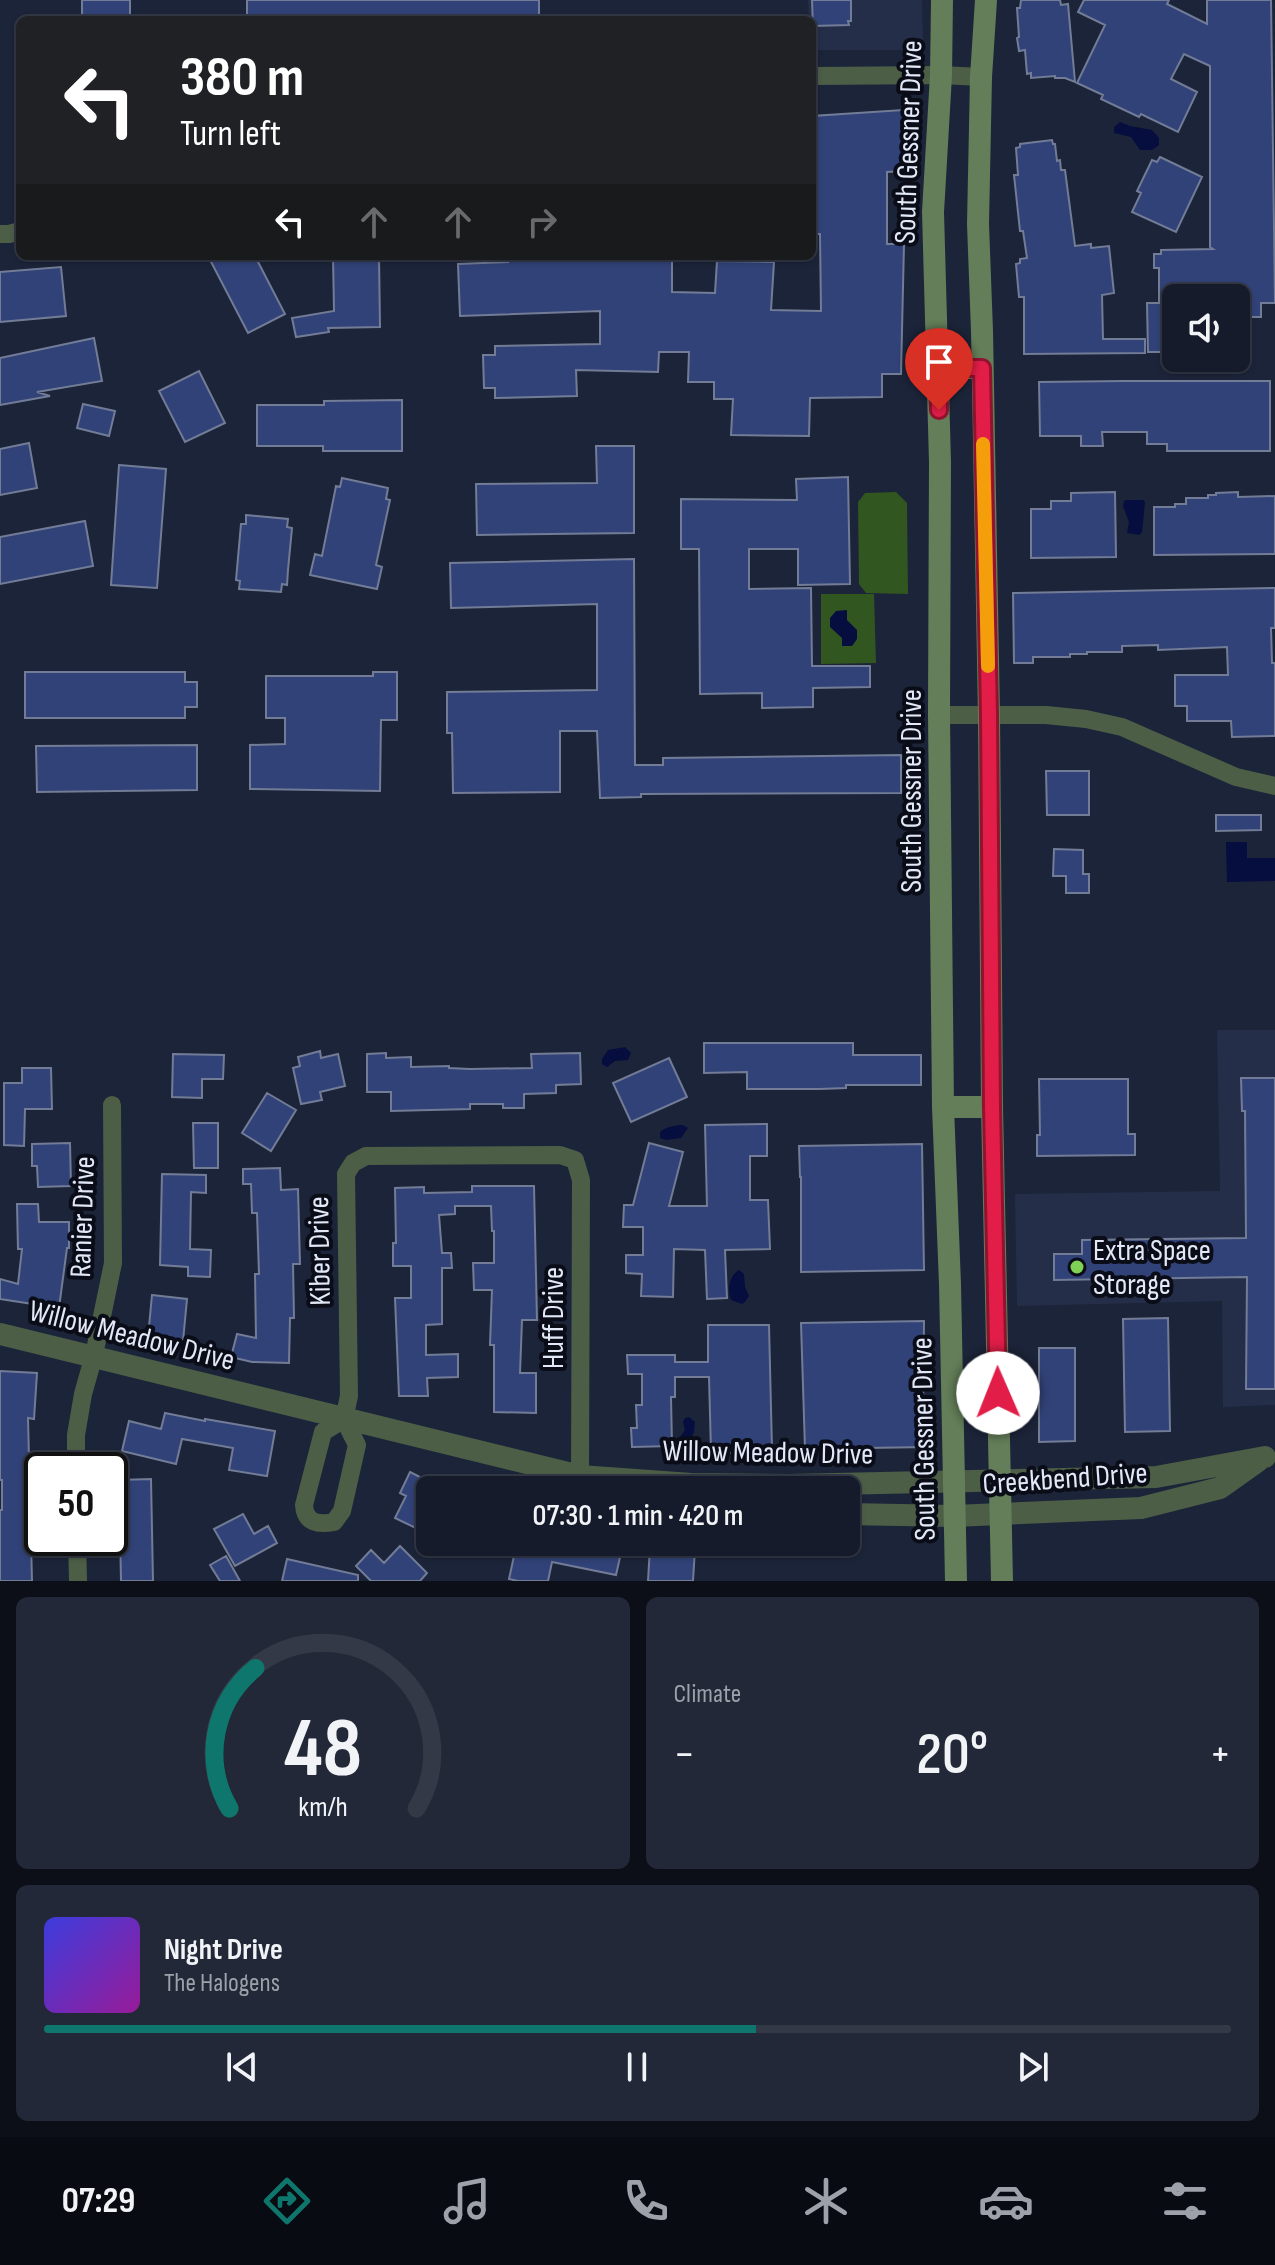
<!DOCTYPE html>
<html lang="en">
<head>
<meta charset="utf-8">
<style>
	:root { --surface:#151b2b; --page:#222837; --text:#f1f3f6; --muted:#9da1a9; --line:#343947; --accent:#0f766e }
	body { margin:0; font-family:"Sofia Sans Condensed",sans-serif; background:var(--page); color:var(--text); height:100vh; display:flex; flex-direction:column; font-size:30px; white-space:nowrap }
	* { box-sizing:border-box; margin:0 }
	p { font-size:26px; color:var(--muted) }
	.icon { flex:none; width:44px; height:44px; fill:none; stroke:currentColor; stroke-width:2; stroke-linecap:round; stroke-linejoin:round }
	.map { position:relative; height:1581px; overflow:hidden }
	.sheet { display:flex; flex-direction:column; gap:16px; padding:16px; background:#0c0f18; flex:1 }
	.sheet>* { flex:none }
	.banner { position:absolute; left:16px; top:16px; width:800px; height:244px; border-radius:12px; box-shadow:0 2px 6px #0004,0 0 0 2px var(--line); background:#202124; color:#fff; overflow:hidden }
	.controls { position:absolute; left:1162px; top:284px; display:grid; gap:16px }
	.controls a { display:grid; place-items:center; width:88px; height:88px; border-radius:12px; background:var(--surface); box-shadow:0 2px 6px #0004,0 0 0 2px var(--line); font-size:40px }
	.speed { position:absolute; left:24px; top:1452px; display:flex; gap:16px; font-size:40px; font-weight:700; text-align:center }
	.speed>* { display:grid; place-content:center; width:104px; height:104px; border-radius:50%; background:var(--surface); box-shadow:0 2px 6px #0004,0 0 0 2px var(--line); line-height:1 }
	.speed .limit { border:4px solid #111; border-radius:12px; background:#fff; color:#111 }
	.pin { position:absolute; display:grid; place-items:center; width:68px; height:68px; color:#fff; margin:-82px -34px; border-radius:50% 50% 50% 0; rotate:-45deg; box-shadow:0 0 8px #0007 }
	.pin .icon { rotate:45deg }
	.me { position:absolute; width:88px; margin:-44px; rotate:359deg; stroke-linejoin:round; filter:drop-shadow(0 0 6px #0008) }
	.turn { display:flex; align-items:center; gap:28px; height:168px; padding:0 32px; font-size:36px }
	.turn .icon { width:104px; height:104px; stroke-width:2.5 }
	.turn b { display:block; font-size:56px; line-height:68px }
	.lanes { display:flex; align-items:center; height:76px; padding:0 32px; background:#0003; justify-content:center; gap:40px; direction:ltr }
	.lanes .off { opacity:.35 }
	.big { font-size:60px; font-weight:600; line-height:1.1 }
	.sheet .tile { flex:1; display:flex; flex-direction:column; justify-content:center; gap:12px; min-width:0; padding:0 28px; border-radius:12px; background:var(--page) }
	.sheet .dial { align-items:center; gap:0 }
	.dial svg { height:208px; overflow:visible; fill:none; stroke:var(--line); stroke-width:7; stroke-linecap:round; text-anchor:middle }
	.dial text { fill:var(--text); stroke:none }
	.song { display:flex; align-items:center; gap:24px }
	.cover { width:96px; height:96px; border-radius:12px; background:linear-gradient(135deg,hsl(240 70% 55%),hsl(300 70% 35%)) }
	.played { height:8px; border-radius:4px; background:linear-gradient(90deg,var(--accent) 60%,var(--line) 60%) }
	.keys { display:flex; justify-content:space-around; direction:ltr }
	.heat { display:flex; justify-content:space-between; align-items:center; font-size:44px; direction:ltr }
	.sheet .tiles { flex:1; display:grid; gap:16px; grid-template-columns:1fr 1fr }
	.tile:last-child { grid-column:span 2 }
	.trip { position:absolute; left:416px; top:1476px; width:444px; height:80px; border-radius:12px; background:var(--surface); box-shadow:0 2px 6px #0004,0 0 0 2px var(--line); font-weight:600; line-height:80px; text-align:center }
	.tab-bar { display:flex; height:128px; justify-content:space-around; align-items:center; background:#080b11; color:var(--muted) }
	.tab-bar .icon { width:56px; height:56px }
	.tab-bar .active { color:var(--accent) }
	.tab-bar b { font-size:36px; color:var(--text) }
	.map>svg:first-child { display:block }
</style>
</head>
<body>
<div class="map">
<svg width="1275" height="1581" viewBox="0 0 1275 1581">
	<rect width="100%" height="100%" fill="#1c2439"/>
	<path fill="#252e49" d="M808,0H922L923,41L913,50H812V20H809Z
		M1217,1030H1275V1405L1223,1407L1222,1301L1017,1306L1015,1194L1220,1191Z"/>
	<path fill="#31561f" d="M896,492L907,503L908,594L866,593L859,584L858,502L865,493Z
		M821,594H874L876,663L821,664Z"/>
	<path fill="#060d3f" d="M1120,122L1130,126L1152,130L1159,138V145L1152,150H1140L1131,137L1114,133V127Z
		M1126,500H1143L1145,502L1142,532L1139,535L1127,533L1129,522L1123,506L1124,501Z
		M847,610V620L857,630V639L852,646H842V638L830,627V618L836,611Z
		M1226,842H1247V858H1275V881L1227,882Z
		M625,1047L631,1053L628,1060L615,1061L607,1067L602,1064V1059L608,1050Z
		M683,1125L688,1128L681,1138L666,1140L660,1138V1132C666,1127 675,1125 683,1125Z
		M739,1270L744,1274L745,1287L749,1296L745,1302L742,1304L731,1300C727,1289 729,1276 739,1270Z
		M689,1417L695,1422L694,1432L689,1443H683L680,1437L685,1430L683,1422L685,1418Z"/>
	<path fill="#314278" stroke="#727c96" stroke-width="2" d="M82,0H130V20H82Z
		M247,0H539V20H247Z
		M812,0H851V21H848L849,25L813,26Z
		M1021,0H1060L1061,5L1068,4L1075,82L1065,78H1055V76L1031,78V73L1027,74L1025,50L1019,51L1017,38L1019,37L1017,8H1020Z
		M1084,0H1169L1167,4L1207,24V0H1271L1275,303H1261V317H1236L1234,296H1176V352H1148L1147,303H1159V268H1154V254H1161V250L1213,249L1210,247V66L1184,54L1171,79L1197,92L1178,132L1141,114L1139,117L1101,99L1103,95L1077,83L1105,25L1078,12Z
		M903,110L905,134H902L904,171L887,172V244H904L901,374H882V397L810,398L809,436L731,435L733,399H714V382H688L689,352H659L658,372L576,370L577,396L495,398V388H484L483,355H495V346L600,344V311L460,316L458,264L508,262L507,257L530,256V261L599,259V256H672V292L715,293L717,261L774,262L771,310L821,311L820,234H812V116Z
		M1052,140L1053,144H1055L1057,161L1060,160L1061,170H1065L1075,246L1091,244V248L1109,246L1114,293L1102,295L1103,339H1145V353L1024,354V297H1019L1016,264L1020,263V259L1027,258L1023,231H1020L1014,175H1018L1016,148L1020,147V144Z
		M1160,157L1202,177L1176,232L1132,212L1141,193L1137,191L1152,160L1157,162Z
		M208,256H255L285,314L248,333Z
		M333,256H379L380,327L328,328L329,332L296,337L292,318L334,311Z
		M61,267L66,316L0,322V272Z
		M94,338L102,381L37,392L50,396L0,405V358Z
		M199,371L225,423L185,442L159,391Z
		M1123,381H1270V451H1167V444H1147V432H1102L1103,446H1081V436H1040L1039,382Z
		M402,400V451H323V446H257V405H324V401Z
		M83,404L115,411L109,436L77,428Z
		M29,443L37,488L0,495V449Z
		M596,446H634V533L477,535L476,484L597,483Z
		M119,465L166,469L157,588L111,585Z
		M848,477L850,584L798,585V549H749V589L811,588L812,666H870V687L813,688V707L762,708V693L700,694L699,549H681V499L797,500L796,479Z
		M342,478L388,488L386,499L390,500L376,565L382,567L377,589L310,575L315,554L322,556L336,486L340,487Z
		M1115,492L1116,557L1031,558V509H1051V501H1071V493Z
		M1238,492V497L1275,496V554L1154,555V507H1175V504H1186V498H1208V495H1216V493Z
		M246,515L288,519L287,527L292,528L288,570L287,585L282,584L281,592L239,589L240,581L236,580L241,524H246Z
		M85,521L93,566L0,584V537Z
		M634,559L635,765H663V758L901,755V793L641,794V797L600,798L597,731H560V792L453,793L452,733H447V692L597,690V604L451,608L450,563Z
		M1275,588V628H1271L1272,663H1275V736L1232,737L1231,721H1187V706H1175V675H1228L1227,647L1158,650V645L1122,646V652H1087V654H1070V657H1033V663H1014L1013,593Z
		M25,672H185V682H197V707H185V718H25Z
		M373,672H397V720H381L380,791L250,789V745L285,744V718H266V676H373Z
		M197,745V790L37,792L36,746Z
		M1046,771H1089V815H1047Z
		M1216,815H1261V830L1216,831Z
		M1054,849L1083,850V874H1089V893H1066V876H1053Z
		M704,1043H853V1055H921V1085H846V1088L820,1089H747V1072L704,1073Z
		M320,1051L321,1058L338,1054L345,1086L320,1092L322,1100L301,1104L293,1068L300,1066L298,1057Z
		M386,1053V1058L411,1057V1067L449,1066V1068L470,1069L532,1068L531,1054L580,1053L581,1084L556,1085V1093L524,1094V1108H503V1104H470V1109L391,1111V1092H367V1054Z
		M173,1054L224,1055L223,1079H202V1098L172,1097Z
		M669,1058L687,1097L631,1122L613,1083Z
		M22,1068H51L52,1109H25L24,1146L4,1145V1083H22Z
		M1241,1078H1275V1389H1246L1247,1277L1054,1280V1254H1082V1240L1246,1238L1245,1111H1242Z
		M1039,1079H1128V1134H1135V1155L1037,1156V1135H1040Z
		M267,1093L296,1110L271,1151L242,1133Z
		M193,1123H218V1168H194Z
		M767,1124V1156H750V1200H768L770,1249L725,1250L727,1298L707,1299L705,1250L674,1249L673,1297L641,1296L642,1274L626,1273V1255H643V1227H623L624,1205H633L649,1143L683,1152L669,1206H707L705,1125Z
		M70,1143L71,1186L38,1187L37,1166H32V1144Z
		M922,1144L924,1270L801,1272V1177H800L799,1146Z
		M280,1168L281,1190L298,1189L300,1264H293L294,1318H290L289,1363L252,1362L231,1357L237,1334L256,1338L255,1274H259L257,1213H252L251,1184H243V1169Z
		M162,1174L206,1175V1193L191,1192L190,1249L211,1250L210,1277L188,1276V1267L160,1265Z
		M472,1186H534L537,1320H522L520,1373H536V1413L494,1412V1345H490L492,1290H474L473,1263H494V1231H492L491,1206H455V1214L439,1215L442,1253H451L452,1268H442V1324L426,1325V1355L458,1354V1377L427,1378L428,1396H399L395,1298H411V1266H393V1243H396L395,1188L424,1187V1193L472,1192Z
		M17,1204H38L39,1222H69V1248H67L59,1308L0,1299V1279L18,1284L22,1249H18Z
		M152,1295L187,1299L183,1341L148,1337Z
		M1168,1318L1170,1431L1125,1432L1123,1319Z
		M924,1321L923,1415H927V1447L805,1449L801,1323Z
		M708,1325H769L772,1450H742V1453H726V1450L711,1451L709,1377H675V1397H671L672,1446L632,1447L631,1428H637L636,1405H642V1374H628L627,1355H675V1362H708Z
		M1039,1348H1075V1441L1039,1442Z
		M0,1371L37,1373L34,1419L28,1418L32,1581H0V1510H2V1480H0Z
		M165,1413L205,1421V1419L275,1431L267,1476L229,1470L233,1448L182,1439L176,1464L122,1451L129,1421L161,1429Z
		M410,1472L430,1482V1520L424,1532L395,1518L406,1496L400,1493Z
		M151,1479L153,1581H121L119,1480Z
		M243,1514L254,1534L268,1526L277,1543L235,1566L214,1529Z
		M517,1542H615L623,1544L616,1575L552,1562L548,1581H518L509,1579Z
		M400,1546L427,1573L420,1581H371L356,1566L371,1550L384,1563Z
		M650,1547L695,1549L693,1581H648Z
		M226,1556L240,1581H220L210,1565Z
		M287,1559L358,1575V1581H282Z"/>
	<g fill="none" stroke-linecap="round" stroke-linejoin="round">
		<path stroke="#4d5e46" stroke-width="18" d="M812,76L941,75L981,77
			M0,234H9L20,231
			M939,715H1046L1086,719L1122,727L1236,777L1275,786
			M344,1419L349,1396L346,1174L353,1163L366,1156L560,1155L575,1160L581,1180L580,1476
			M344,1419L357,1445L342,1511L334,1522C318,1525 305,1523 304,1505L323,1432Z
			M76,1470V1435L83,1394L94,1355L113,1263L112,1105
			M77,1538L78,1581"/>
		<path stroke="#4d5e46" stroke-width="22" d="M0,1334L580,1476L691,1484L789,1485L1156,1477L1265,1457
			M846,1514L954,1516L1141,1508L1220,1488L1258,1461"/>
		<path stroke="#637e58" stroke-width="22" d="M942,0L941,75L933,212L940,462L939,715L943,1107L950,1284L956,1581
			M986,0L981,77L978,224L982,331L989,715L992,1107L1002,1581
			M938,368H982
			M943,1107H992"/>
	</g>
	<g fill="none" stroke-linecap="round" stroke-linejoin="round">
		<defs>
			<path id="route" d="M939,410L938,368H982L989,715L992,1107L998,1393"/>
		</defs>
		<use href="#route" stroke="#92132f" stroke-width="20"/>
		<use href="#route" stroke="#e11d48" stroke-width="14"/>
		<path stroke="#f59e0b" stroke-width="14" d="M983,444L988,666"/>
	</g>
	<circle fill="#7dd154" stroke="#0a0d17" stroke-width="3" cx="1077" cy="1267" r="8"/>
	<g text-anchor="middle" stroke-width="8" stroke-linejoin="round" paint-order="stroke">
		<g font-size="30" fill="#e2e8f7" stroke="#0a0d17">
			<text transform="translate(908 142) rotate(-88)" y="10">South Gessner Drive</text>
			<text transform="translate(911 791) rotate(-90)" y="10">South Gessner Drive</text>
			<text transform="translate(82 1217) rotate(-88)" y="10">Ranier Drive</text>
			<text transform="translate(319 1251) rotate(-91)" y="10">Kiber Drive</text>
			<text transform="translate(553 1318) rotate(-90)" y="10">Huff Drive</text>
			<text transform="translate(132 1335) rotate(14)" y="10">Willow Meadow Drive</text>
			<text transform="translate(923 1439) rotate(-91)" y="10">South Gessner Drive</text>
			<text transform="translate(768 1452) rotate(1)" y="10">Willow Meadow Drive</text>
			<text transform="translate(1065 1478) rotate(-4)" y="10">Creekbend Drive</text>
		</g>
		<g font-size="30" fill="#e2e8f7" stroke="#0a0d17" text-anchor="start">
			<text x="1093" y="1260">Extra Space<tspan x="1093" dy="34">Storage</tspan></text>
		</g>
	</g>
</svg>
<div class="controls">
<a><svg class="icon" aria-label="sound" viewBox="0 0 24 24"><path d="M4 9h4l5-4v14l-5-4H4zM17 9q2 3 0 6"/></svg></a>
</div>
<div class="speed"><div class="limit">50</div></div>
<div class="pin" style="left:939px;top:410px;background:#d93025"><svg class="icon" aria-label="arrive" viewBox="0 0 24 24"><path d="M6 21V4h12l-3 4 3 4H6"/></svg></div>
<svg class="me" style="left:998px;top:1393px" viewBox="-20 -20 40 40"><circle r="19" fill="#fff"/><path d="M0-13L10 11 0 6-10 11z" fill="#e11d48"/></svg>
<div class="trip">07:30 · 1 min · 420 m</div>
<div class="banner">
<div class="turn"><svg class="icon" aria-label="left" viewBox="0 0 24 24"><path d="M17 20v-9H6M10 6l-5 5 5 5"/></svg><div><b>380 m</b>Turn left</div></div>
<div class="lanes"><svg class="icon" aria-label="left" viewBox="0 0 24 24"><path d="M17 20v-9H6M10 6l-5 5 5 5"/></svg><svg class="icon off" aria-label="ahead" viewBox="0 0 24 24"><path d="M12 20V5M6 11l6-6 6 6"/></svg><svg class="icon off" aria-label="ahead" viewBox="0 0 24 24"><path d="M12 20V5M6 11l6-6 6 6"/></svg><svg class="icon off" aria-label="right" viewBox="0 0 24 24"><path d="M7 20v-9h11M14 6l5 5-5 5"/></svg></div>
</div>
</div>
<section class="sheet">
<div class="tiles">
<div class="tile dial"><svg viewBox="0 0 100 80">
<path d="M14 69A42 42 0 1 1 86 69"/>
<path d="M14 69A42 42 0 0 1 24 15" stroke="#0f766e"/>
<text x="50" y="56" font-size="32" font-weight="700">48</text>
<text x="50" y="72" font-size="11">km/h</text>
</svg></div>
<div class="tile"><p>Climate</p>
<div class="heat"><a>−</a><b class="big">20°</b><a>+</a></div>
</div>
<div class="tile">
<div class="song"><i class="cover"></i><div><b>Night Drive</b><p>The Halogens</p></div></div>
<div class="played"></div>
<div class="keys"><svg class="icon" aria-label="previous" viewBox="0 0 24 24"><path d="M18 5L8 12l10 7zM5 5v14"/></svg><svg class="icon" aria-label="pause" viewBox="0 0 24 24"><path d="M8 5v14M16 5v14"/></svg><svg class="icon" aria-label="next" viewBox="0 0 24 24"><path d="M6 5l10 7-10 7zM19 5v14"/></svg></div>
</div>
</div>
</section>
<nav class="tab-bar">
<b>07:29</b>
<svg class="icon active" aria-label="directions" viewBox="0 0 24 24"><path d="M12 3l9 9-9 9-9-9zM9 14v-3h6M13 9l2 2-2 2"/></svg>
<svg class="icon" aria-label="music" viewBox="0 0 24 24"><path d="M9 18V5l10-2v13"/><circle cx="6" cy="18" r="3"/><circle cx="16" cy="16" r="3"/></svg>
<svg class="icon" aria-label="phone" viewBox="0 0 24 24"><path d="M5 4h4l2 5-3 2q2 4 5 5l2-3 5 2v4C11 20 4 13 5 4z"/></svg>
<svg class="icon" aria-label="climate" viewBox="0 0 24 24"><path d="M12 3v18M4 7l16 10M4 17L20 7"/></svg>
<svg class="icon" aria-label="car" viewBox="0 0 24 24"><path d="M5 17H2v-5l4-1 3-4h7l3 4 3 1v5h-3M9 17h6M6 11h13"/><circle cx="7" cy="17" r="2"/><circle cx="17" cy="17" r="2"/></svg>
<svg class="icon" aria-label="filters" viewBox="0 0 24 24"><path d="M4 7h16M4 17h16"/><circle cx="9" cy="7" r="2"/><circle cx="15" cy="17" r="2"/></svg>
</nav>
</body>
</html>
